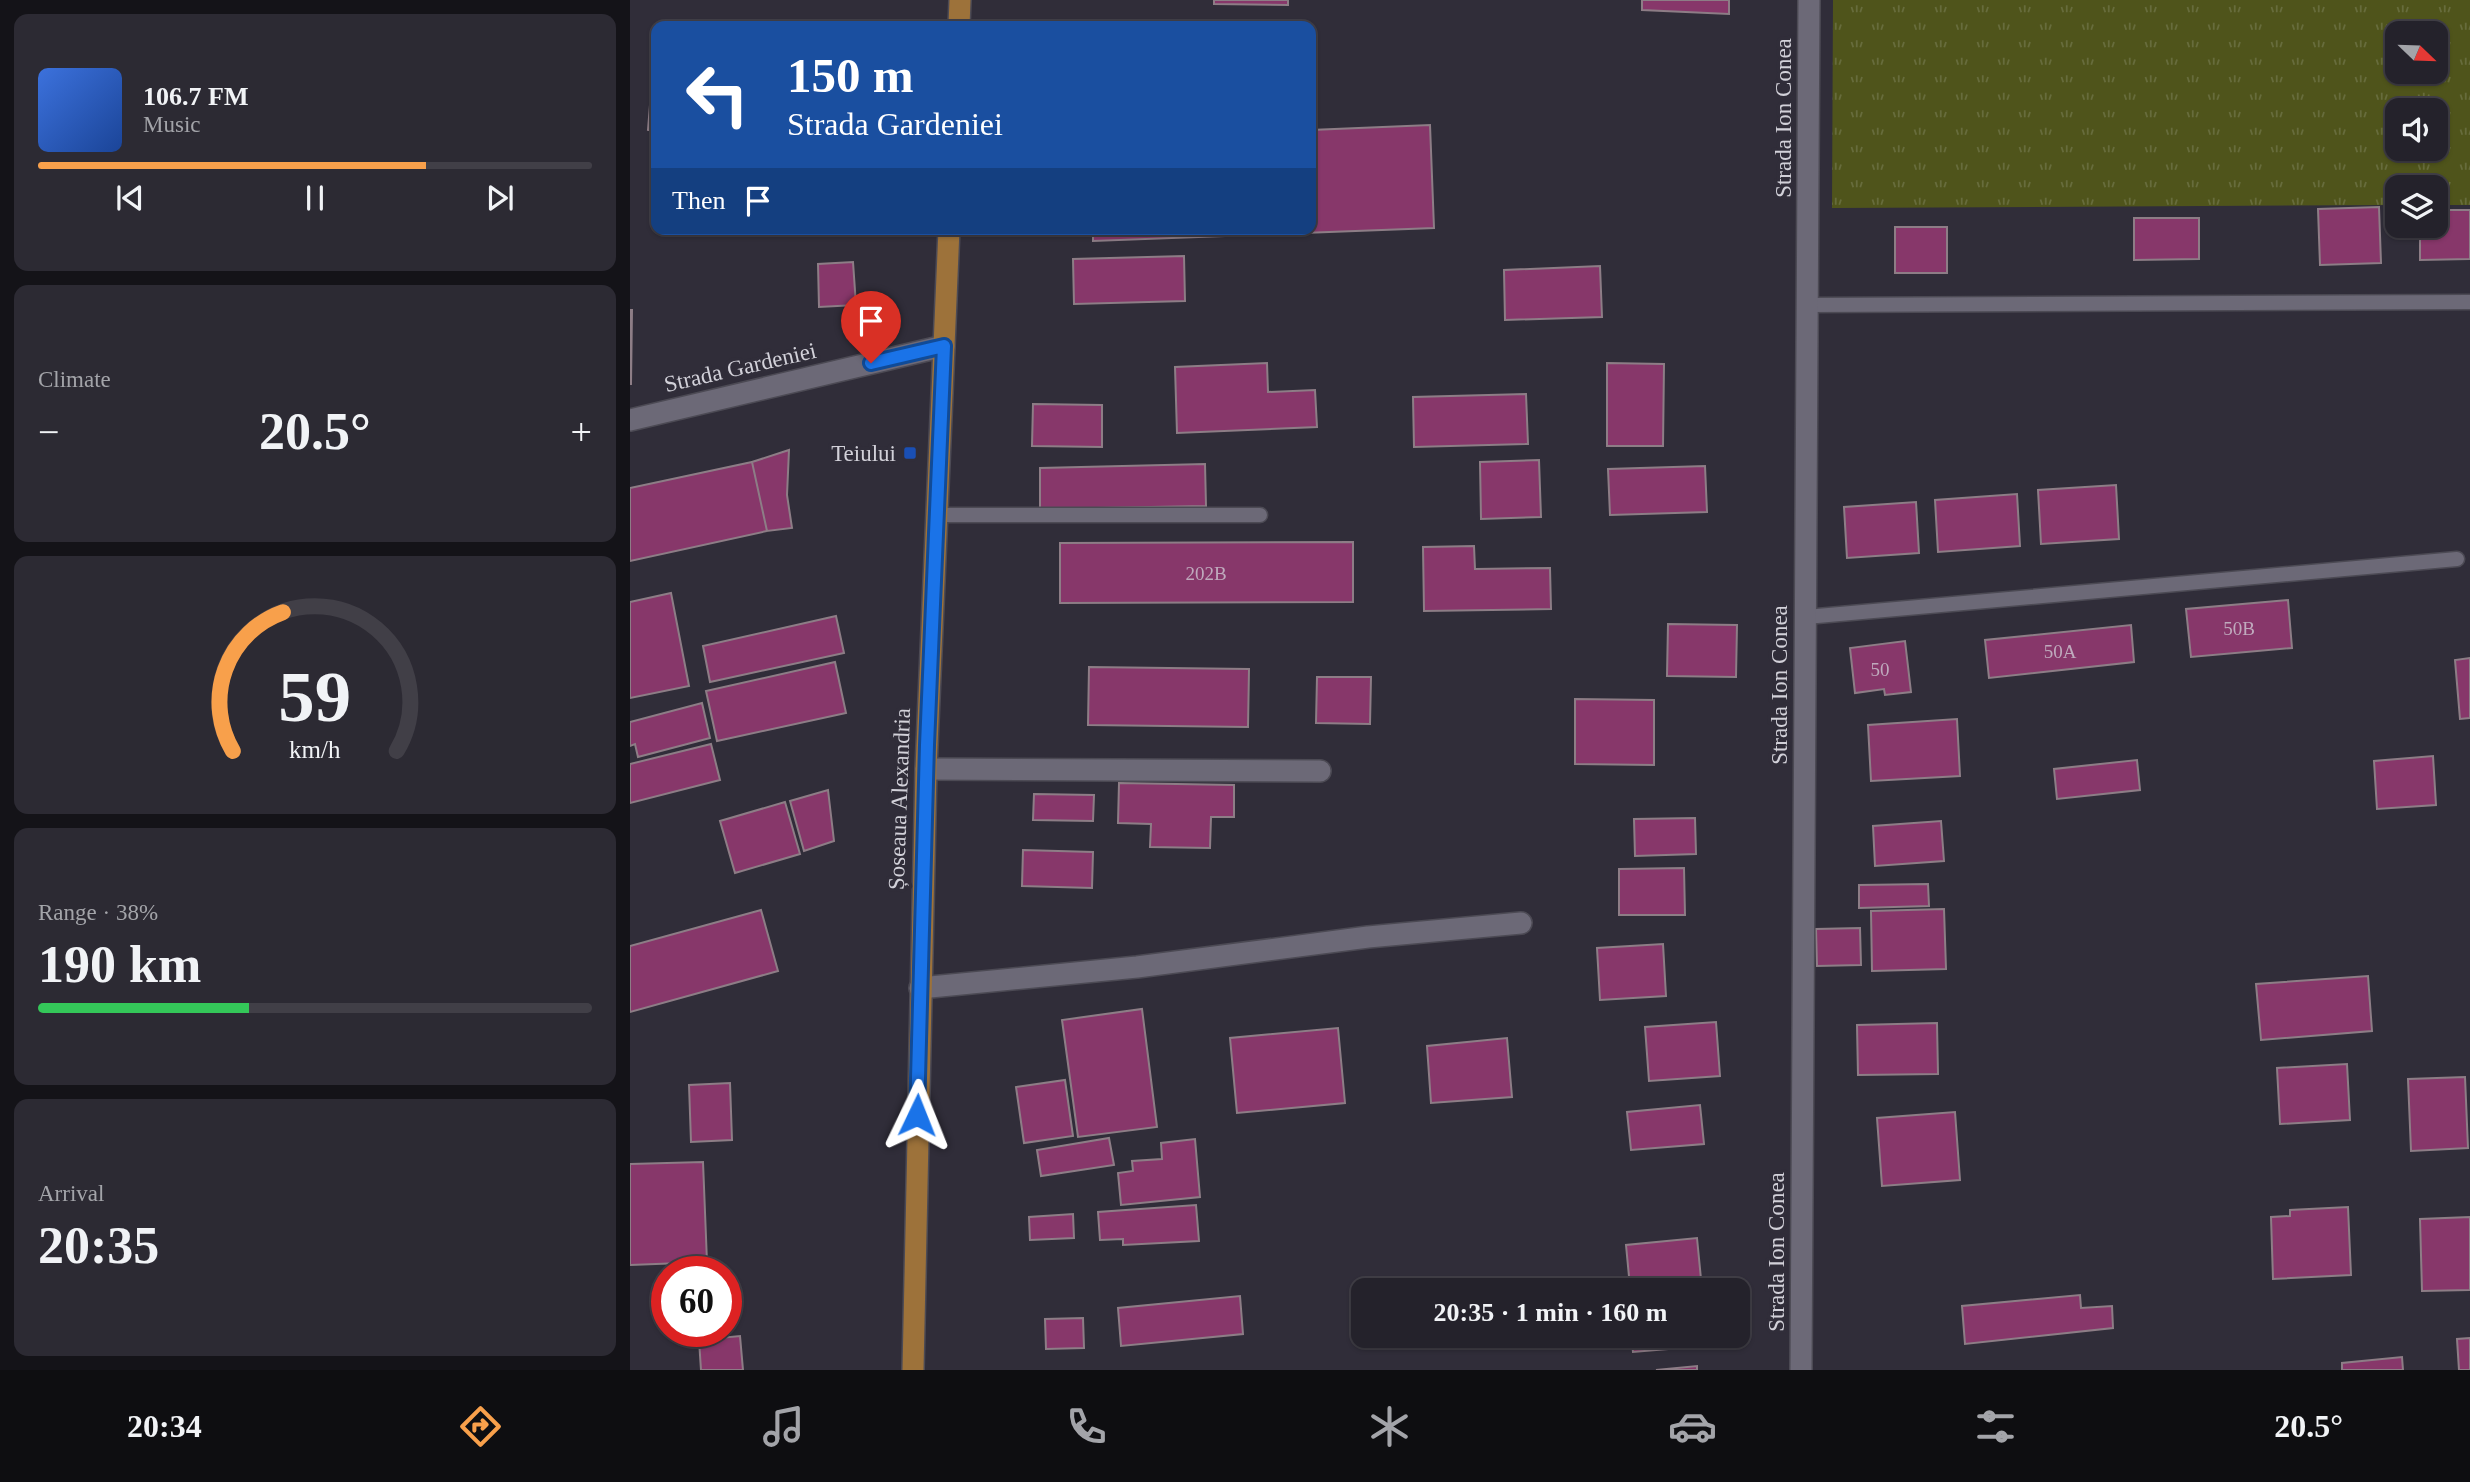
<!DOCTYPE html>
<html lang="en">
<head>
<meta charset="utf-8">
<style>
	:root { --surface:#24222b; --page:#2c2a33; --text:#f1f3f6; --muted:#a3a4a9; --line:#413f47; --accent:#f8a04b }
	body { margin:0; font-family:Georgia,serif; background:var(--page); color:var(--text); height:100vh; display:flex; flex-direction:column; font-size:26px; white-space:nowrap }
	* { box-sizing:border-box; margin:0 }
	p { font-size:23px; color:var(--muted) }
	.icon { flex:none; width:38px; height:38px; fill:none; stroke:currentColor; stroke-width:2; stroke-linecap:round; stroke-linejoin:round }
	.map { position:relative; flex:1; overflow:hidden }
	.details { display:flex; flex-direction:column; gap:14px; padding:14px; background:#141318; width:630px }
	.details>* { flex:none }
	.guide { position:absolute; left:21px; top:21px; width:665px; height:214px; border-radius:14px; box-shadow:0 2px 5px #0004,0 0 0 2px var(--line); background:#1a4fa0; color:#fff; overflow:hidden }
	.needle { width:46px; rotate:113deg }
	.buttons { position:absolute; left:1755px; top:21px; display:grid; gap:14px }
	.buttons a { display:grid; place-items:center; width:63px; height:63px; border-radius:14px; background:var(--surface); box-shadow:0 2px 5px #0004,0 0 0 2px var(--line); font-size:35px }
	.speed { position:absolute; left:21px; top:1256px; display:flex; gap:14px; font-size:35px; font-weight:700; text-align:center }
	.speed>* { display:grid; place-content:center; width:91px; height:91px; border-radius:50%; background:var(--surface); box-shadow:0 2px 5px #0004,0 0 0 2px var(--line); line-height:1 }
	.speed .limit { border:10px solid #d22; background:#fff; color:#111 }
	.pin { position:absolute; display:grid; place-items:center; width:60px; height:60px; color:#fff; margin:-72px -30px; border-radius:50% 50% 50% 0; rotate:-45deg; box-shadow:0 0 7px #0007 }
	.pin .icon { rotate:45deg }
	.me { position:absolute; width:77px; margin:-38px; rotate:2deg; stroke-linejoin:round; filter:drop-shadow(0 0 5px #0008) }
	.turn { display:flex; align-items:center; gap:24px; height:147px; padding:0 21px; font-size:32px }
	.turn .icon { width:91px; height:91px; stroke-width:2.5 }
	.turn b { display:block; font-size:49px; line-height:60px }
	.then { display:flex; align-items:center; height:66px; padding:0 21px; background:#0003; gap:14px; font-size:26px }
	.big { font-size:52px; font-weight:800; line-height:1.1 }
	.details .card { flex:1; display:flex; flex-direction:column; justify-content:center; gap:10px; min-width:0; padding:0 24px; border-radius:14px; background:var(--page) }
	.details .dial { align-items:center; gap:0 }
	.dial svg { height:182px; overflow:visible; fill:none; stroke:var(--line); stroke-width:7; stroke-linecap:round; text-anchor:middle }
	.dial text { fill:var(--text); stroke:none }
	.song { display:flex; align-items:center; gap:21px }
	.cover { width:84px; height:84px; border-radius:10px; background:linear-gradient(135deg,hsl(220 70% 55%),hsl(220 70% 35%)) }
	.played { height:7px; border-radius:4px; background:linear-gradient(90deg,var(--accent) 70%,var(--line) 70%) }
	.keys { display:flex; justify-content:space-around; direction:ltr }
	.heat { display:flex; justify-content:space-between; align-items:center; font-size:38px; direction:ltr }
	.charge { height:10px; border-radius:5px; background:linear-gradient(90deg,#34c759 38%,var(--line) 0) }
	.trip { position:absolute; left:721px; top:1278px; width:399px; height:70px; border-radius:14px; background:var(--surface); box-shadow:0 2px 5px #0004,0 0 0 2px var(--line); font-weight:800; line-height:70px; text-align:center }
	.menu { display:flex; height:112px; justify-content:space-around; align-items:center; background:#0e0e11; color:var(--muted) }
	.menu .icon { width:49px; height:49px }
	.menu .on { color:var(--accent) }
	.menu b { font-size:32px; color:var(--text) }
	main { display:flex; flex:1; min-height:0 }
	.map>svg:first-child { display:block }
</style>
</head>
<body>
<main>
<section class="details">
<div class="card">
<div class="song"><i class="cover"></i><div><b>106.7 FM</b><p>Music</p></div></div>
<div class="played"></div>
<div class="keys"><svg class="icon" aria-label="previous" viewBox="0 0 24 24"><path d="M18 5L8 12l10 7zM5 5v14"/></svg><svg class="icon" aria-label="pause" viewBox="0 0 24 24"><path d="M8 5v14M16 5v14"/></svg><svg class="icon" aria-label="next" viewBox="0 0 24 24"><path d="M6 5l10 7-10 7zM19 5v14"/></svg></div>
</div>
<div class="card"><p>Climate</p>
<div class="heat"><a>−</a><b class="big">20.5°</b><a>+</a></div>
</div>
<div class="card dial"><svg viewBox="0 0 100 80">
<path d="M14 69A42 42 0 1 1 86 69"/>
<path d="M14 69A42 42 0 0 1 36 8" stroke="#f8a04b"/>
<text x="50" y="56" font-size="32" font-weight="700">59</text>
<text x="50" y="72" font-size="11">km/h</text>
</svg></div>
<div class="card"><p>Range · 38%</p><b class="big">190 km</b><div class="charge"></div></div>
<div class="card"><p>Arrival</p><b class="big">20:35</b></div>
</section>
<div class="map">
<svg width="1840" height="1370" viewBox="0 0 1840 1370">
	<defs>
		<pattern id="grass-tufts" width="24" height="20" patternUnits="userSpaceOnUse" patternTransform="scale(1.75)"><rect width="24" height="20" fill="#4f541b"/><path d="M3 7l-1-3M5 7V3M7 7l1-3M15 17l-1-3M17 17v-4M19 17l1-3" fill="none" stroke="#676c3c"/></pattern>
	</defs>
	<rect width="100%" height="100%" fill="#302d39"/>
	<path fill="url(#grass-tufts)" fill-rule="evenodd" d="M1203,0H1840V205H1806V187H1768L1767,205L1202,208ZM1768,33H1806V72H1768ZM1768,110H1806V149H1768Z"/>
	<path fill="#87376a" stroke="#8d7d86" stroke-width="2" d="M584,0H658V5L584,4Z
		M1012,0H1099V14L1012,10Z
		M22,80H26V131L18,130Z
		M800,125L804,228L463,241V229H681V130Z
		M1749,207L1751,263L1690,265L1688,209Z
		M1806,210H1840V259L1790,260V226H1806Z
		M1504,218H1569V259L1504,260Z
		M1265,227H1317V273H1265Z
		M554,256L555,301L444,304L443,259Z
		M223,262L226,305L189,307L188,264Z
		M970,266L972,317L875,320L874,270Z
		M0,310H2L1,384H0Z
		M637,363L638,392L685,390L687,427L547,433L545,367Z
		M977,363L1034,364L1033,446H977Z
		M896,394L898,444L784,447L783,397Z
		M403,404L472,405V447L402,446Z
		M159,450L157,495L162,528L137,531L122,462Z
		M909,460L911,517L851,519L850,462Z
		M122,462L137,531L0,561V488Z
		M575,464L576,506L410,509V468Z
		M1075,466L1077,512L980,515L978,469Z
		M1486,485L1489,539L1411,544L1408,490Z
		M1387,494L1390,546L1308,552L1305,500Z
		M1286,502L1289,553L1217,558L1214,507Z
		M723,542V602L430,603V543Z
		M844,546L845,569L920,568L921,609L794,611L793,547Z
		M41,593L59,686L0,698V602Z
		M1658,600L1662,648L1561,657L1556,609Z
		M206,616L214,653L80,682L73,646Z
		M1038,624L1107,625L1106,677L1037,676Z
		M1501,625L1504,662L1359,678L1355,640Z
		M1275,641L1281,692L1255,695L1254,689L1225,693L1220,648Z
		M1840,658V718L1830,719L1825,660Z
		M205,662L216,713L87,741L76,691Z
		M459,667L619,669L618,727L458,725Z
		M687,677H741L740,724L686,723Z
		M945,699L1024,700V765L945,764Z
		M72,703L80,738L8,757L5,744L0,746V722Z
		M1327,719L1330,776L1241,781L1238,725Z
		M81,744L90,780L0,803V764Z
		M1803,756L1806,805L1747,809L1744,761Z
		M1507,760L1510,790L1427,799L1424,769Z
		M489,783L604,785V817H581L580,848L520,847L521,824L488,823Z
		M198,790L204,841L174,851L160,801Z
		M404,794L464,795L463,821L403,820Z
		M155,802L170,854L105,873L90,821Z
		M1065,818L1066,854L1005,856L1004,819Z
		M1311,821L1314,861L1245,866L1243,826Z
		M393,850L463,852L462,888L392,886Z
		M1054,868L1055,915H989V869Z
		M1298,884L1299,906L1229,908V885Z
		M1314,909L1316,969L1242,971L1241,911Z
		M131,910L148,971L0,1012V946Z
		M1230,928L1231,965L1187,966L1186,929Z
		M1033,944L1036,996L970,1000L967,948Z
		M1738,976L1742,1031L1631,1040L1626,984Z
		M512,1009L527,1127L448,1137L432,1020Z
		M1086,1022L1090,1076L1019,1081L1015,1027Z
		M1307,1023L1308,1074L1228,1075L1227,1025Z
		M708,1028L715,1103L607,1113L600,1038Z
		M877,1038L882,1097L801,1103L797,1046Z
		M1717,1064L1720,1120L1650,1124L1647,1068Z
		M1835,1077L1838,1148L1781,1151L1778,1079Z
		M435,1080L443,1136L394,1143L386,1087Z
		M100,1083L102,1140L61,1142L59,1085Z
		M1070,1105L1074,1144L1001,1150L997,1112Z
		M1325,1112L1330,1180L1252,1186L1247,1118Z
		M479,1138L484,1165L411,1176L407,1150Z
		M565,1139L570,1197L491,1205L488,1173L503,1171L502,1161L532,1159L531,1143Z
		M73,1162L77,1262L0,1265V1164Z
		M566,1205L569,1241L493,1245V1239L470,1240L468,1212Z
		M1718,1207L1721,1275L1643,1279L1641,1217L1660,1216V1210Z
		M443,1214L444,1238L400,1240L399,1217Z
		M1840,1217V1290L1792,1291L1790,1219Z
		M1067,1238L1071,1279L1000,1287L996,1245Z
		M1450,1295L1451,1308L1482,1306L1483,1328L1335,1344L1332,1306Z
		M610,1296L613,1334L491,1346L488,1308Z
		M453,1318L454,1348L416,1349L415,1319Z
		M1001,1335H1073L1074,1346L1003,1352Z
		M110,1336L113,1370H71L69,1340Z
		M1840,1338V1370H1829L1827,1339Z
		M1772,1357L1773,1370H1712V1363Z
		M1067,1366V1370H1026Z"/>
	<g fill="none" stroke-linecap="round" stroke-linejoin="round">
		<defs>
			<path id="service" d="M1178,305L1840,302
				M306,515H630
				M1176,617L1827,559"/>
			<path id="minor" d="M0,420L314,346
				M296,769L690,771
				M290,988L507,967L738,937L891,923
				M1171,1370L1179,0"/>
			<path id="primary" d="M329,26L330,0
				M283,1370L296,769L319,229"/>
		</defs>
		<use href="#service" stroke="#4c4a54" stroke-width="17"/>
		<use href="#minor" stroke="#4c4a54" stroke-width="24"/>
		<use href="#primary" stroke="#4c4a54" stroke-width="24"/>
		<use href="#service" stroke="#6c6977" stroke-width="14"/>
		<use href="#minor" stroke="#6c6977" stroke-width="21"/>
		<use href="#primary" stroke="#9d723a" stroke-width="21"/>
	</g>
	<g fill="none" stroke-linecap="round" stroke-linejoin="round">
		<defs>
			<path id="route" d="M241,363L314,346L297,745L287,1115"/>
		</defs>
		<use href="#route" stroke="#114b97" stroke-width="18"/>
		<use href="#route" stroke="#1a73e8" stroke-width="12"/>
	</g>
	<rect fill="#1a4fb4" stroke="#302d39" stroke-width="2.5" x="273" y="446" width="14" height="14" rx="3.5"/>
	<g text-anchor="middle" stroke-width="7" stroke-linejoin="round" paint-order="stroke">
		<g font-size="19" fill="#bfaabd">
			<text x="576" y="580">202B</text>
			<text x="1609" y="635">50B</text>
			<text x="1430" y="658">50A</text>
			<text x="1250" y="676">50</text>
		</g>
		<g font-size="23" fill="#d2d1d9" stroke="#302d39">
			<text transform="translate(1153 118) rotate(-90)" y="8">Strada Ion Conea</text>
			<text transform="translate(110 367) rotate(-13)" y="8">Strada Gardeniei</text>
			<text transform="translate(1149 685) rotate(-90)" y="8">Strada Ion Conea</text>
			<text transform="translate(269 799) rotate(-88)" y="8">Șoseaua Alexandria</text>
			<text transform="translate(1146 1252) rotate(-90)" y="8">Strada Ion Conea</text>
		</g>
		<g font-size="23" fill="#d2d1d9" stroke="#302d39" text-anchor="end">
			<text x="266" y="461">Teiului</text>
		</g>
	</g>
</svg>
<div class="buttons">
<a><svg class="needle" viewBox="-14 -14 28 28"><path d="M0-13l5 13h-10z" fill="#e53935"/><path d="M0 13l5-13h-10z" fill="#a3a4a9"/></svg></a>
<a><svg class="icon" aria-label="sound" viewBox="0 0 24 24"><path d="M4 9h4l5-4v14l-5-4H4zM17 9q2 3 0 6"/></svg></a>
<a><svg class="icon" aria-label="layers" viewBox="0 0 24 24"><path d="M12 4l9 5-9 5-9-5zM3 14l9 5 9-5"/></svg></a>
</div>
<div class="speed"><div class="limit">60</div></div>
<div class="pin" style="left:241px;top:363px;background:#d93025"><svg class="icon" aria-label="arrive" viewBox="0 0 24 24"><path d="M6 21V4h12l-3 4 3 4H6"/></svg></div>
<svg class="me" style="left:287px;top:1115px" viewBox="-20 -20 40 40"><path d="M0-17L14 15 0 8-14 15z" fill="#1a73e8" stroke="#fff" stroke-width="4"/></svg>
<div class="trip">20:35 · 1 min · 160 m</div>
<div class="guide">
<div class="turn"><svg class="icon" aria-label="left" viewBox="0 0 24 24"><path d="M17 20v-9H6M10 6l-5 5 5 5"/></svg><div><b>150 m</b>Strada Gardeniei</div></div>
<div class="then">Then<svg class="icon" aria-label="arrive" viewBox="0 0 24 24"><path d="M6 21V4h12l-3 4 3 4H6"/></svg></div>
</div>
</div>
</main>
<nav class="menu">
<b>20:34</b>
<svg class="icon on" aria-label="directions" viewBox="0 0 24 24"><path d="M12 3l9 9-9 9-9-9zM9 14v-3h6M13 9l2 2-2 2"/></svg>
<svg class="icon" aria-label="music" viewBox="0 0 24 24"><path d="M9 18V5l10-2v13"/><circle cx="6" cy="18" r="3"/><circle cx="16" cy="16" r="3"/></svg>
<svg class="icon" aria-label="phone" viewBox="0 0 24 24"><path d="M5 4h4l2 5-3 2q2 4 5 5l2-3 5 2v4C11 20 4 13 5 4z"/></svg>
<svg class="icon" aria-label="climate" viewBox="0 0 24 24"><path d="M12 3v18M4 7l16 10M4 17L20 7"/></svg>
<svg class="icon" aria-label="car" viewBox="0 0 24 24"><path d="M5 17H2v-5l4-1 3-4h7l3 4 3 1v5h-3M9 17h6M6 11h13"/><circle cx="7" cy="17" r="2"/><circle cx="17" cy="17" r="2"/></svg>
<svg class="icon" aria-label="filters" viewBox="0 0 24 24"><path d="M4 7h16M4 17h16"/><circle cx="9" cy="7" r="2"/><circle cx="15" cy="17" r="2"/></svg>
<b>20.5°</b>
</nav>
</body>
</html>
